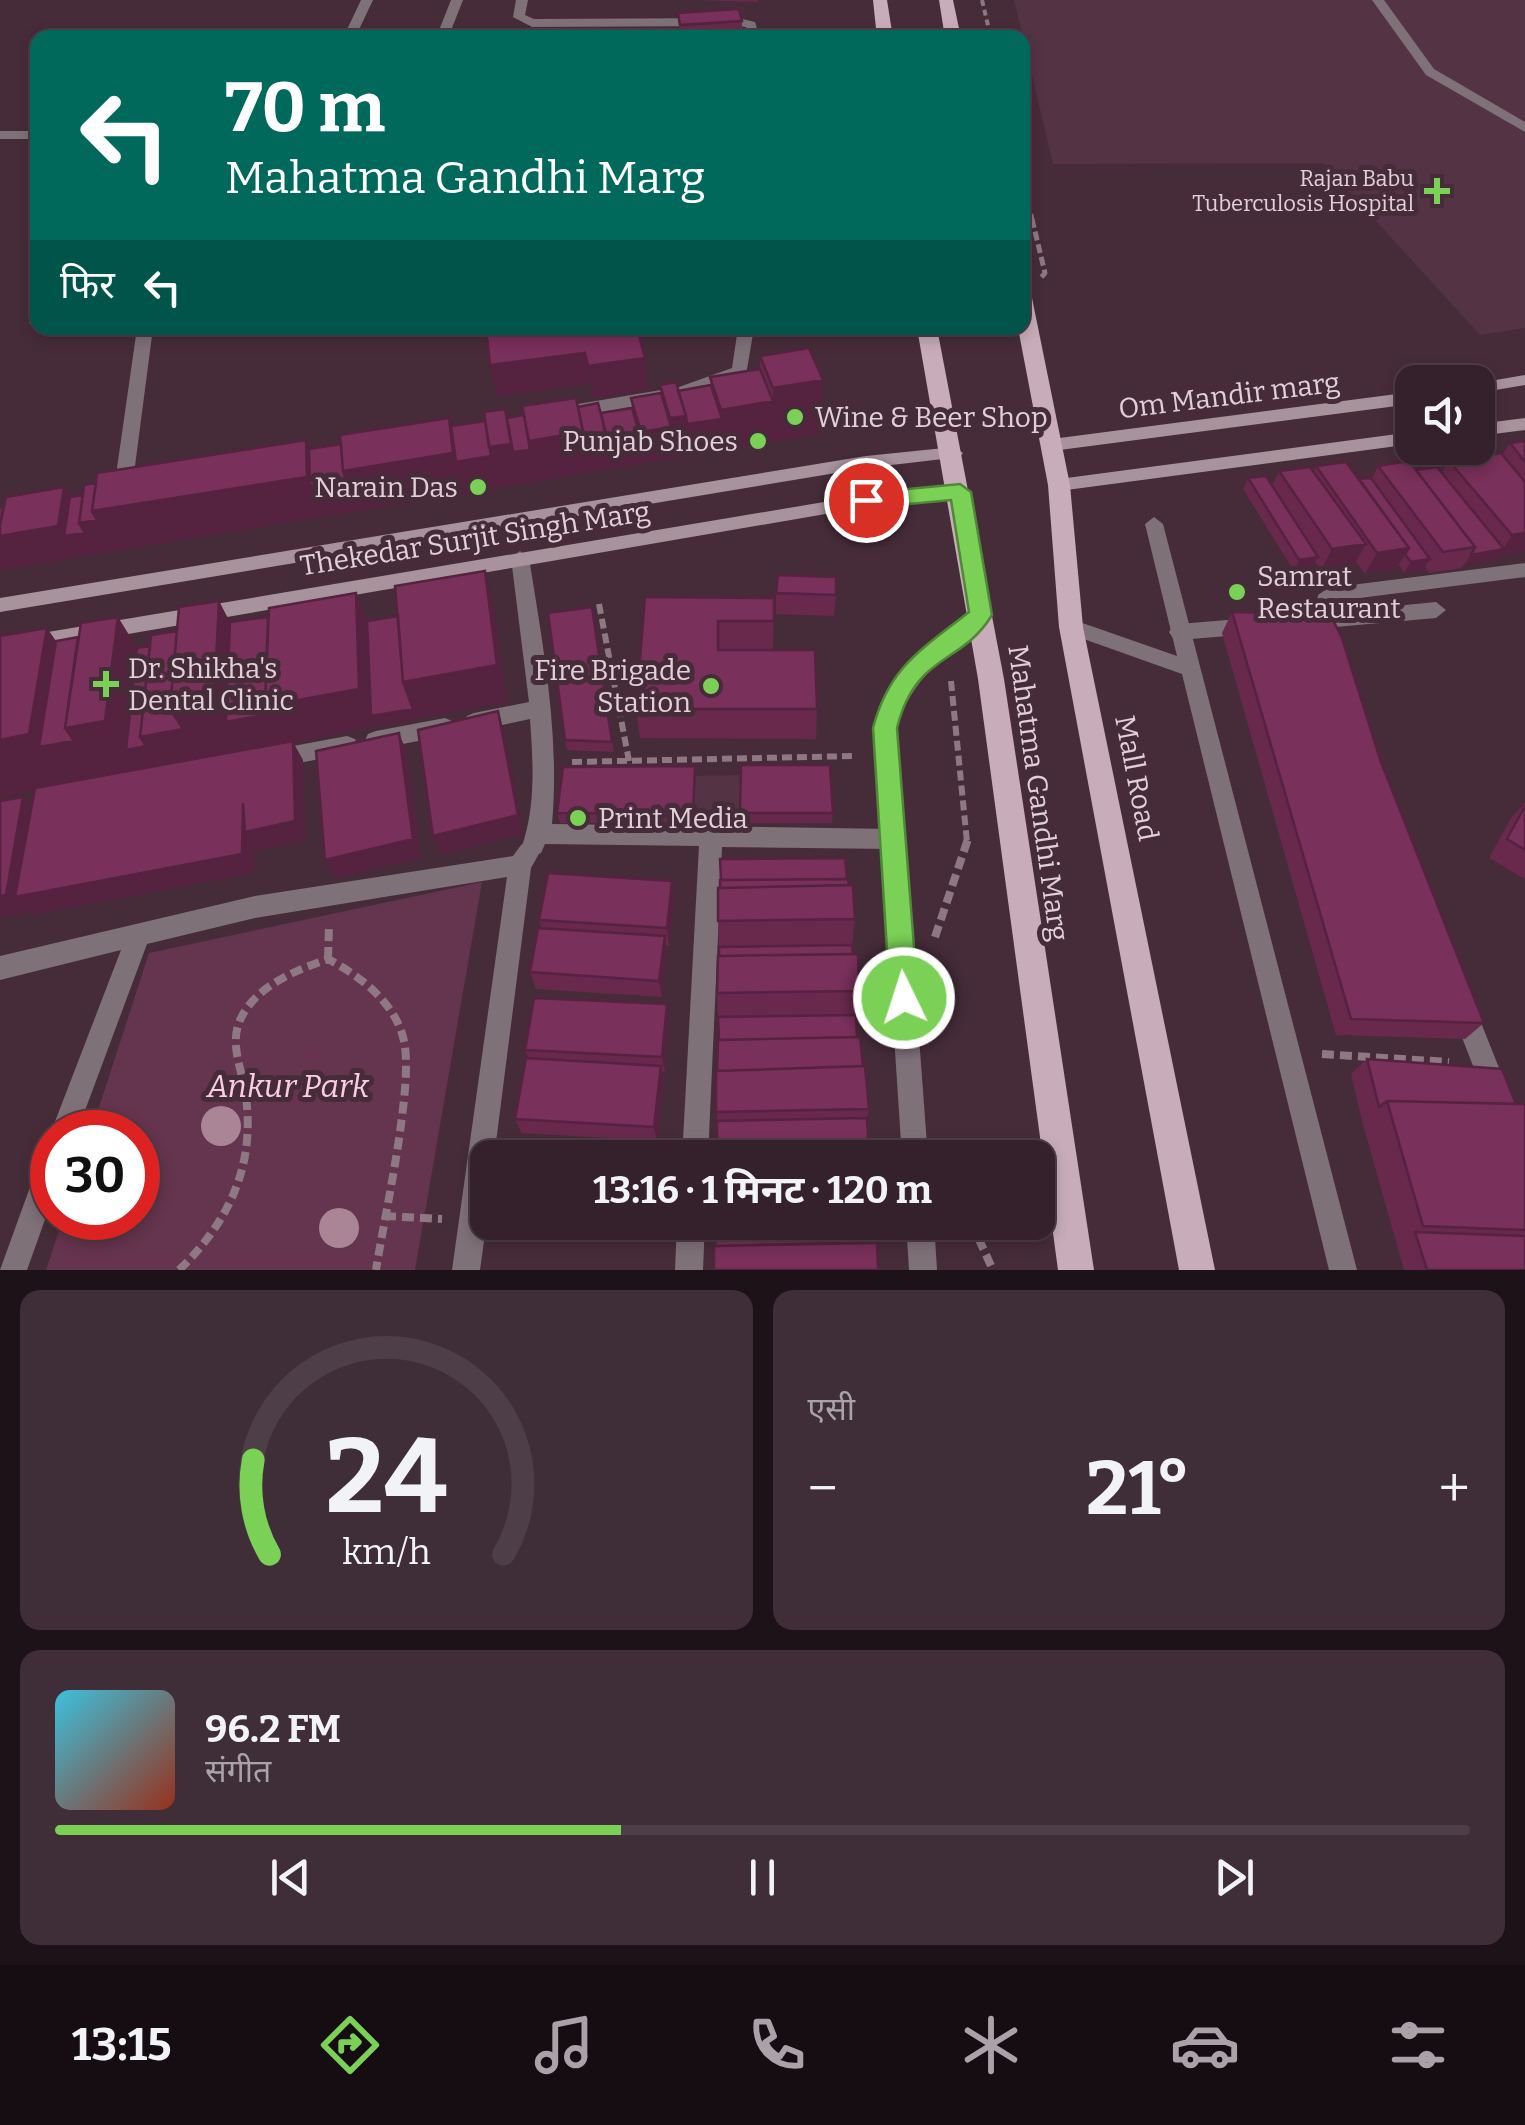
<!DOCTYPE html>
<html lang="hi">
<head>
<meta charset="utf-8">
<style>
	:root { --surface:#34212b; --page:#3f2e37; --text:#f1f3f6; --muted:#a9a3a9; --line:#4e3e47; --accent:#7bd156 }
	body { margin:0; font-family:Bitter,"Noto Sans Devanagari",serif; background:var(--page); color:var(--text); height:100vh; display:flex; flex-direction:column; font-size:38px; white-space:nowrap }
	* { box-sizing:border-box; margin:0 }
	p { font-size:32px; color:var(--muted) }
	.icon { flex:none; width:55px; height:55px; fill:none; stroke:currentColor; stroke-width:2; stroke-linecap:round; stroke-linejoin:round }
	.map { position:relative; height:1270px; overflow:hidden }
	.panel { display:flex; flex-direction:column; gap:20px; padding:20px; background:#1d1218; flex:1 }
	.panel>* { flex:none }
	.hud { position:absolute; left:30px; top:30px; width:1000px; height:305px; border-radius:20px; box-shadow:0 5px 15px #0003,0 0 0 2px var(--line); background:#00695c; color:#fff; overflow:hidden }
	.tools { position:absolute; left:1395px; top:365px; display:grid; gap:20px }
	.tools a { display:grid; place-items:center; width:100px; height:100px; border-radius:20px; background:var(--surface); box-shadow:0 5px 15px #0003,0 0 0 2px var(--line); font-size:50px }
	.speed { position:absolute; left:30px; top:1110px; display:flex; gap:20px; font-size:50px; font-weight:700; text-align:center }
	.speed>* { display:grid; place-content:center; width:130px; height:130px; border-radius:50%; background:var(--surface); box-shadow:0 5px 15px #0003,0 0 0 2px var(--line); line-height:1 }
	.speed .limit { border:15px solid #d22; background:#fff; color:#111 }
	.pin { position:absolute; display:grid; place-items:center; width:85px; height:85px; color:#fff; margin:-42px; border:5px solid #fff; border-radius:50%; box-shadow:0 2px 10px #0007 }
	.me { position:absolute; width:110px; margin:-55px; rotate:356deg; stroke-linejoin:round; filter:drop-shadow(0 0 8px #0008) }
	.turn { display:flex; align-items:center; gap:35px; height:210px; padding:0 30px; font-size:45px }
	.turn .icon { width:130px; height:130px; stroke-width:2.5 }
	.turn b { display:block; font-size:70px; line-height:85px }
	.then { display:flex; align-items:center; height:95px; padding:0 30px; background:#0003; gap:20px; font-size:38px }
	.big { font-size:75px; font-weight:700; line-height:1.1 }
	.panel .card { flex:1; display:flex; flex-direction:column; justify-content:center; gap:15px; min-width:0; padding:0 35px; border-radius:20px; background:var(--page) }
	.panel .dial { align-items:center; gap:0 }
	.dial svg { height:260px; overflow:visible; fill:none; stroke:var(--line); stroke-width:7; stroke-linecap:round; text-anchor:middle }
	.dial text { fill:var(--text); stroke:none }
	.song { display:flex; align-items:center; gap:30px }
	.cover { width:120px; height:120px; border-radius:15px; background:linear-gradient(135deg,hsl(190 70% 55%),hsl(10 70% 35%)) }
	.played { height:10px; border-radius:5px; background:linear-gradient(90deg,var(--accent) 40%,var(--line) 40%) }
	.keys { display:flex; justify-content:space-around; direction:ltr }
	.heat { display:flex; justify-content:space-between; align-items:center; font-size:55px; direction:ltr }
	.panel .tiles { flex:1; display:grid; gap:20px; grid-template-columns:1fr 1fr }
	.card:last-child { grid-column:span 2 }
	.trip { position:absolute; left:470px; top:1140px; width:585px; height:100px; border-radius:20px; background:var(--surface); box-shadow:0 5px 15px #0003,0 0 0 2px var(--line); font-weight:700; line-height:100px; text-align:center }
	.tabs { display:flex; height:160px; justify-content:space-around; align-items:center; background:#150d11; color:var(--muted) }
	.tabs .icon { width:70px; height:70px }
	.tabs .selected { color:var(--accent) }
	.tabs b { font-size:45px; color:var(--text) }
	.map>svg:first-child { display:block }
</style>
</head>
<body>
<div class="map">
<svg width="1525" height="1270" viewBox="0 0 1525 1270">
	<rect width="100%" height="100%" fill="#462c39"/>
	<path fill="#533344" d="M1014,0H1525V328L1480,335L1323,163L1053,164Z
		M741,775L832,823H560L695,776Z"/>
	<path fill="#65344e" d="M482,882L415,1270H46L63,1218H138V1132H91L149,953Z"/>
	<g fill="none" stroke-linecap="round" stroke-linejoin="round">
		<path stroke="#8e7883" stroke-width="4" stroke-dasharray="6 4" stroke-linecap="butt" d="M982,0L991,38
			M1022,175L1033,222"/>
		<path stroke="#8e7883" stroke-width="5" stroke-dasharray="9 4" stroke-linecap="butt" d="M1032,219L1045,273L1040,279"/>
		<path stroke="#8e7883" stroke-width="6" stroke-dasharray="10 5" stroke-linecap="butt" d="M599,604L629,761
			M951,681L967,842
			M572,762L855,756"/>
		<path stroke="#8e7883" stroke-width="8" stroke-dasharray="12 6" stroke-linecap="butt" d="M935,937L968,839
			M328,959L329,925
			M1322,1054L1449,1062
			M384,1216L442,1219
			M971,1222L993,1270
			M179,1270C232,1219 258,1159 244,1085C239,1062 230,1040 241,1018C257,985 297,970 328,959C360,976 396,1003 404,1041C414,1087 384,1218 376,1270"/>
		<path fill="#7f7178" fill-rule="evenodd" d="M361,0H373L355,38H343Z
			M451,0H463L448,38H436Z
			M516,0H528L525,15L534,19L738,18L755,22L760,38H748L746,27L738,26L532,27L513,17Z
			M1372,0H1384L1434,69L1525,122V132L1426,75Z
			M0,131H38V139H0Z
			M38,314V324L29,323V317Z
			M137,328H153L132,489L123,495L114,489Z
			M738,328H754L746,375C690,400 631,407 572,417L563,411L572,405L679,387L732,368Z
			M520,551L529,558C543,646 560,735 552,824L893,829L901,832L904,839L901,846L893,849L722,847L708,1158H682L699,846L545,844L541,853L533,856L525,853L522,846C536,805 533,762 530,719L474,731L467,728L463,722L467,716L474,713L529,702L511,558Z
			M1525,563V577L1336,601L1334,612L1436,602L1446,610L1436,618L1335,627L1339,638L1336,644H1322L1315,629L1303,627L1300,622L1303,617L1314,614L1318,595L1328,588Z
			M1251,618L1258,621L1261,626L1258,631L1251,634L1179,640L1172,637L1169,632L1172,627L1179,624Z
			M445,718L452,721L456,727L452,733L445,736L376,749L368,746L365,740L368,734L376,731Z
			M347,736L355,739L358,745L355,751L347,754L277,767L269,764L266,758L269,752L277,749Z
			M1463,997L1472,1000L1509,1093L1505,1102L1496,1106L1487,1102L1451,1009L1454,1000Z
			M677,1222H705L703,1270H675Z"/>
		<path fill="#7f7178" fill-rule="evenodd" d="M1154,517L1163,524L1357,1270H1329L1182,674L1064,632L1061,627L1064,622L1071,619L1177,656L1145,524Z
			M981,607L988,610L991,615L988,620C948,652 912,678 896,728L928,1158H902L874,728C889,685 913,656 948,629C959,621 969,612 981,607Z
			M529,842L537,845L540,852L531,868L494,1158H488V1212L480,1270H452L507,877L255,918L147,944L77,1132H52V1136L51,1132L121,950L0,980V956L255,896L513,856L521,845Z
			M52,1151V1200L27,1270H0L42,1154Z
			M906,1222H934L937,1270H909Z"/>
		<path fill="#a8939d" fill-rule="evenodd" d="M1525,375V385L1478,393V383Z
			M1412,392V404L1052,451L1043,445L1052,439Z
			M1525,418V430L1478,436V424Z
			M1412,432V444L1059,491L1050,485L1059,479Z
			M954,447L963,453L960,457L866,468L0,612V598L866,456Z
			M960,485L969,491L966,496L866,507L0,656V640L866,495Z"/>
		<path fill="#c8acba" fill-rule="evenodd" d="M873,0H887L893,38H877Z
			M939,0H953L961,38H945Z
			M1022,292L1032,298L1070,485L1083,627L1215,1270H1179L1059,627L1048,485L1018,328H1022Z
			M917,328H937L1004,679L1094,1270H1058L978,679Z"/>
	</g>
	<g fill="#a98596">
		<circle cx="221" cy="1126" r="20"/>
		<circle cx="339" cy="1228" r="20"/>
	</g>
	<path fill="#68294d" d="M696,0H758V2Z
		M678,13L742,21V38H680Z
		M760,356L820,434L0,570V509L83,495L306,440L309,449L341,444L449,418L451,426L578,407L601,413L632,408L631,398L661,393L660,385L678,391L711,386L710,377L760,369Z
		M1525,441V552L1499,557L1497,560L1463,565L1461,568L1429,573L1425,567L1423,570L1404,573L1399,565L1396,569L1365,574L1356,562L1354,565L1321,570L1315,562L1312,567L1294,571L1243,489L1248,478L1272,486L1279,471H1314L1316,466L1359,479L1372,478L1378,466L1442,473L1449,461L1502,455L1510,443Z
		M776,593L836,595L834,616L776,614Z
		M645,597L774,598L773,650L817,709L816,739L640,738L636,709Z
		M592,607L614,752L567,750L565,740Z
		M1232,612L1381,762L1484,1023L1465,1039L1336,1035L1222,633Z
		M741,765L833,813L832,823H740Z
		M695,766L694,823H560L557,813Z
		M1525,803V879L1489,858L1511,818Z
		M847,879L855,919L852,945L859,991L856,1015L857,1037L869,1109L867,1118L717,1121L719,1040L717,993L719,956L718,921Z
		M675,899L669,946H666L667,953L662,997L536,989L530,972L542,928L539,920Z
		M669,1020L665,1072H662L664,1081L657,1141L522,1133L515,1119L529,1058L525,1050Z
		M1367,1059L1516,1104H1525V1270H1404L1362,1121L1351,1074Z"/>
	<path fill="#55223f" d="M585,353L590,384L497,397L490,365Z
		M645,358L648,390L593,398L588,366Z
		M823,380L820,434L644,463L641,432L671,427L670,418L686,416L722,419L721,410L773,401V388Z
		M524,415L607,437L611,469L0,570V536L64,487L83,519L90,494L306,440L321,480L449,418L460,461L489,447L511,444L514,452Z
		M642,442L644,463L611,469L608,447Z
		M1525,533V552L1499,557L1497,560L1464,566L1471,555L1503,549L1512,535Z
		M1366,544L1354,565L1321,570L1332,549Z
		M1409,548L1396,569L1365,574L1377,553Z
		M1318,557L1312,567L1294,571L1299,560Z
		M1430,559L1423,570L1404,573L1411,562Z
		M485,571L495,610L507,702L293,742L303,760L306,840L258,851L255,846L254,873L33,915L26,908L25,913L0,918V896L6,895L23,797L40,816L28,894L242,854L243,803L255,822V830L295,821L293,742L69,783L0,798V740L29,734L47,628L83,680L89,635L112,668L118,617L150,669L144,736H147L156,644L169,665L163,733L183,729L170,709L185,706L191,629L208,659L205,703L214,702L219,601L246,653L244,719L270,714L265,706L270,705L273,617L287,647L286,702L359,689L356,593L371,632L374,716L413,709L403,682L411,681L405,614L409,625L414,680L497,665Z
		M498,711L504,731L524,834L441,855L433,836Z
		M399,733L407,753L421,858L335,879L325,860Z
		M672,881L675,899L669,946L667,928Z
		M665,936L667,953L662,997L659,981Z
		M667,1004L669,1020L665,1072L662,1057Z
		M661,1066L664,1081L657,1141L654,1127Z"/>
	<path fill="#79305a" stroke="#55223f" stroke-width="2.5" d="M739,9L742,21L680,25L678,13Z
		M486,328H637L645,358L588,366L585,353L490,365Z
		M809,348L823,380L773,388L760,356Z
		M760,369L773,401L721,410L710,377Z
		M676,382L686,416L670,418L660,385Z
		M711,385L722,419L687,424L686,416L678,391Z
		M661,393L671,427L641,432L631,398Z
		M576,398L583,432L529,441L522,406Z
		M598,403L607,437L585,441L578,407Z
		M632,408L642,442L608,447L601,413Z
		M505,409L511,444L489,447L484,412Z
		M524,415L530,450L513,452L507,418Z
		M449,418L453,453L343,471L340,435Z
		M485,421L491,456L456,462L451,426Z
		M306,440L307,477L92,511L97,473Z
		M1525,441V462L1510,443Z
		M341,444L343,471L346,480L310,486L309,449Z
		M1501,453L1525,482V533L1512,535L1449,461Z
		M1409,461L1475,547L1443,552L1378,466Z
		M1346,462L1409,548L1377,553L1316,466Z
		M1310,467L1366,544L1332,549L1279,471Z
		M1437,467L1504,549L1471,555L1475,547L1416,470Z
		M1266,476L1318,557L1299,560L1248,478Z
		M1371,478L1430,559L1411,562L1405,554L1409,548L1359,479Z
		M96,483L92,511L97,520L79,523L84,485Z
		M64,487L58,526L0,536V525L6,497Z
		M83,495L79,523L85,533L64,536L70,497Z
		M485,571L497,665L403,682L395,586Z
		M778,575L836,577V595L776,593Z
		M356,593L359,689L265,706L269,608Z
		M645,597L774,598V621H718V650H815L817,709H636Z
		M219,601L214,702L170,709L179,607Z
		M592,607L612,742L565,740L548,613Z
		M1232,612L1330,614L1342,638L1381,762L1484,1023L1351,1019Z
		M398,616L403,682L413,709L371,716L367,621Z
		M118,617L105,721L65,728L81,623Z
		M268,617L265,706L270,714L226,722L230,622Z
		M47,628L29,734L0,740V636Z
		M177,631L170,709L183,729L140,737L151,635Z
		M78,637L65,728L74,741L39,747L56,641Z
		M150,646L140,737L146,746L126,750L137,648Z
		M498,711L518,815L433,836L418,730Z
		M399,733L413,839L325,860L316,751Z
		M293,741L295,821L245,832L243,803L242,854L15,897L35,788Z
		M741,765H830L833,813H740Z
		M695,766L693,814L557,813L563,767Z
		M23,797L6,895L0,896V801Z
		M1525,806V850L1507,839Z
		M845,858L847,879L721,880L720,859Z
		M548,873L672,881L667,928L539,920Z
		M848,879L849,885L720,888V880Z
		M853,885L855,919L718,921V888Z
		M538,928L665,936L659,981L530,972Z
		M852,945L853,954L719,956V947Z
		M858,954L859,991L717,993L718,956Z
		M534,998L667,1004L662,1057L525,1050Z
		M856,1015L857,1037L719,1040L718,1017Z
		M860,1037L863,1066L717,1071L718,1040Z
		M526,1058L661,1066L654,1127L515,1119Z
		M1367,1059L1502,1069L1516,1104L1387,1101L1379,1107Z
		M865,1066L869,1109L716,1112V1071Z
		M1387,1101L1525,1104V1230L1423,1226Z
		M867,1118L869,1158H717V1121Z
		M716,1222H873L874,1243L715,1246Z
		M1415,1232L1525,1236V1270H1427Z
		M877,1242L878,1270H714V1246Z"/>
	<path fill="#7bd156" stroke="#508838" stroke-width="2.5" d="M960,484L971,492L992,615C961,666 916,652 897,728L918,998L914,1008L904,1012L894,1008L890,998L873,728C889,667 921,650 969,612L951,500L866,508L856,500L866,493Z"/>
	<g fill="#7bd156" stroke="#462c39" stroke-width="4">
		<path d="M1432 176h10v10h10v10h-10v10h-10v-10h-10v-10h10z"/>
		<circle cx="795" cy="417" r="10"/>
		<circle cx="758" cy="441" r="10"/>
		<circle cx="478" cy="487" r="10"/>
		<circle cx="1237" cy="592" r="10"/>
		<path d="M101 669h10v10h10v10h-10v10h-10v-10h-10v-10h10z"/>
		<circle cx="711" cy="686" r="10"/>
		<circle cx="578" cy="818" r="10"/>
	</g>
	<g text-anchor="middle" stroke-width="10" stroke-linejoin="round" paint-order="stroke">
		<g font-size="22" fill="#e1d0d8" stroke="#462c39" text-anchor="end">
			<text x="1414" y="186">Rajan Babu<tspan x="1414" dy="25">Tuberculosis Hospital</tspan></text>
		</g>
		<g font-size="28" fill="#e1d0d8" stroke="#462c39">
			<text transform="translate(1229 395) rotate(-7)" y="10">Om Mandir marg</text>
			<text transform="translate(475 538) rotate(-9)" y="10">Thekedar Surjit Singh Marg</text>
			<text transform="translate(1137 778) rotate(79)" y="10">Mall Road</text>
			<text transform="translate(1039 793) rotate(82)" y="10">Mahatma Gandhi Marg</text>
		</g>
		<g font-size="28" fill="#e1d0d8" stroke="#462c39" text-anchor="start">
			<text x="815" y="427">Wine &amp; Beer Shop</text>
			<text x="738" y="451" text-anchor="end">Punjab Shoes</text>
			<text x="458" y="497" text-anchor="end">Narain Das</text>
			<text x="1257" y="586">Samrat<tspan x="1257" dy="32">Restaurant</tspan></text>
			<text x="128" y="678">Dr. Shikha's<tspan x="128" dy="32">Dental Clinic</tspan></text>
			<text x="691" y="680" text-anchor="end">Fire Brigade<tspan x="691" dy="32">Station</tspan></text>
			<text x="598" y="828">Print Media</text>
		</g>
		<g font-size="32" font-style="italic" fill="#facde3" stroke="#462c39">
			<text x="288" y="1097">Ankur Park</text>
		</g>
	</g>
</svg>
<div class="tools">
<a><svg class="icon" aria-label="sound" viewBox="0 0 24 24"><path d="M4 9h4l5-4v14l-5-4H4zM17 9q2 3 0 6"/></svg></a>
</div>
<div class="speed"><div class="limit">30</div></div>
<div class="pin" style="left:866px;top:500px;background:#d93025"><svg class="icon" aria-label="arrive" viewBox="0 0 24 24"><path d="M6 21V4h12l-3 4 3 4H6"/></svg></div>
<svg class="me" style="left:904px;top:998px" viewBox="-20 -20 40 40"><circle r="17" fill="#7bd156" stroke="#fff" stroke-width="3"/><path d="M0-11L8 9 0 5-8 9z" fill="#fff"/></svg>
<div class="trip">13:16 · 1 मिनट · 120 m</div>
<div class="hud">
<div class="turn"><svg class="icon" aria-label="left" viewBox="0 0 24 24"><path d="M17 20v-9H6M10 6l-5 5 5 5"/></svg><div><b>70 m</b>Mahatma Gandhi Marg</div></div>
<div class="then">फिर<svg class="icon" aria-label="left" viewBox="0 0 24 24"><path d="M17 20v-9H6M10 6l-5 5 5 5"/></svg></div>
</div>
</div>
<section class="panel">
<div class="tiles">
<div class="card dial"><svg viewBox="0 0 100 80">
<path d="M14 69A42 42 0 1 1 86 69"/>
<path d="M14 69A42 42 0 0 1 9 40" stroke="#7bd156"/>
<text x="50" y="56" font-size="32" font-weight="700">24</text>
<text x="50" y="72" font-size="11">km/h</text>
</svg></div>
<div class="card"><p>एसी</p>
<div class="heat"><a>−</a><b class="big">21°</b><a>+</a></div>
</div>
<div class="card">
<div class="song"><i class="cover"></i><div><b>96.2 FM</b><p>संगीत</p></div></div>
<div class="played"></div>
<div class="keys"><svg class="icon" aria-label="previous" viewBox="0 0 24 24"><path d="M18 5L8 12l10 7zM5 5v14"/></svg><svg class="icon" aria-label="pause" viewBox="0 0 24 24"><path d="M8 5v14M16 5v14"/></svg><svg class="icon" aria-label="next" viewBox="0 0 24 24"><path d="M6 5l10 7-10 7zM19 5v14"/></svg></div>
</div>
</div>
</section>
<nav class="tabs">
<b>13:15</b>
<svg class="icon selected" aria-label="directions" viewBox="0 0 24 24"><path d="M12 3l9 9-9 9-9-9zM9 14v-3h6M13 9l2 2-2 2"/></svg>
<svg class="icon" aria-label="music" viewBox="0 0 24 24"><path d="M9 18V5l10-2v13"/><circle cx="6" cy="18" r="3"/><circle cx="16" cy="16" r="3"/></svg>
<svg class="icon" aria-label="phone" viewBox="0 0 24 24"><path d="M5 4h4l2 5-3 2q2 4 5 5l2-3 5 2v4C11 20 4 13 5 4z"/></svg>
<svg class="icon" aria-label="climate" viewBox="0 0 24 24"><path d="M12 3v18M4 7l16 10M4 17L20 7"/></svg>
<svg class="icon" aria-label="car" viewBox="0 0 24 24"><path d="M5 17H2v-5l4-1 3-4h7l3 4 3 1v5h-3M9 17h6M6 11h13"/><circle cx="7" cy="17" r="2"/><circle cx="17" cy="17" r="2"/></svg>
<svg class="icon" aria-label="filters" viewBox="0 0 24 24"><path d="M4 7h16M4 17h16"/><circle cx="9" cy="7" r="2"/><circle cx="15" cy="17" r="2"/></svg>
</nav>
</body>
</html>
